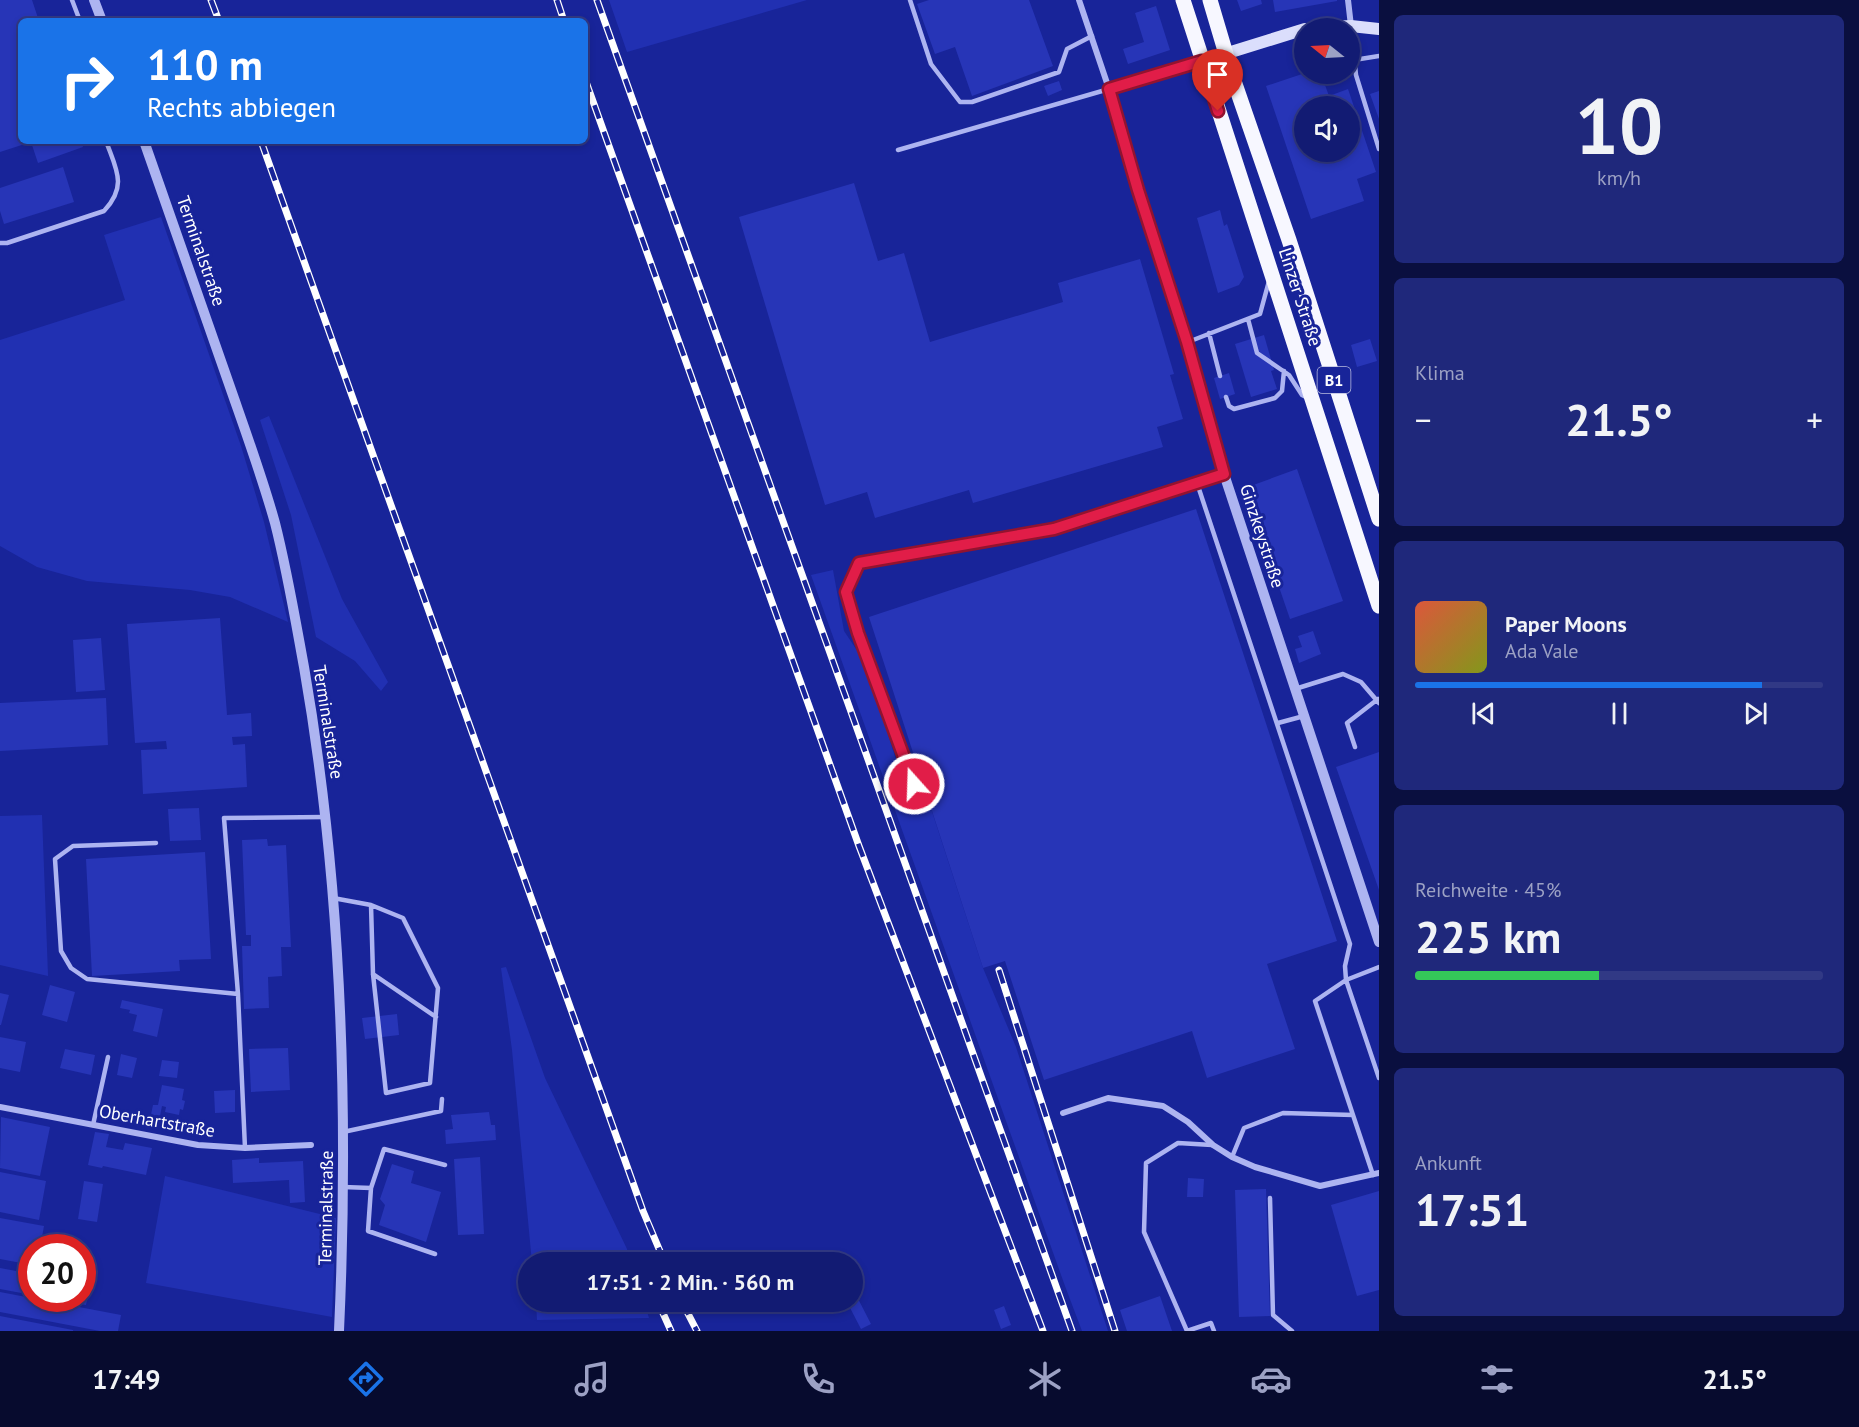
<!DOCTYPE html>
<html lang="de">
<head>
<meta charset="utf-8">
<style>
	:root { --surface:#121b73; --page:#1f287b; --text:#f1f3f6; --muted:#9ca1c4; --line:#313985; --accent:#1a73e8 }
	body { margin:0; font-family:"PT Sans",sans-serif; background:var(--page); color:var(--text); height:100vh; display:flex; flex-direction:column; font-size:22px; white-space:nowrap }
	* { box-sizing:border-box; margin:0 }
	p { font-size:20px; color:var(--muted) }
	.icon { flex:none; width:33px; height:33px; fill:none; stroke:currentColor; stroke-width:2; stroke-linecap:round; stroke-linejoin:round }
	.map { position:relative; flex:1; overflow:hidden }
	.drawer { display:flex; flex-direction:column; gap:15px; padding:15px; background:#0a0f3f; width:480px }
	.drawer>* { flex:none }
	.hud { position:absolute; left:18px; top:18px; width:570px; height:126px; border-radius:9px; box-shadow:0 3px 9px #0003,0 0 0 2px var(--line); background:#1a73e8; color:#fff; overflow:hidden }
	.needle { width:39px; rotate:288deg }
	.tools { position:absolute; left:1294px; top:18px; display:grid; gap:12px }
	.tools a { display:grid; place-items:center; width:66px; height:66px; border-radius:50%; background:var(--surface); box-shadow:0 3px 9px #0003,0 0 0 2px var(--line); font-size:30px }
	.speed { position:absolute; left:18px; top:1234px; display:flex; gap:12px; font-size:30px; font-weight:700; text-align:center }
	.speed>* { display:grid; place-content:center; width:78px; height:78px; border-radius:50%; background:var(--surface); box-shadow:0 3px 9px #0003,0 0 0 2px var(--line); line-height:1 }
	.speed .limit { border:9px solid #d22; background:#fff; color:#111 }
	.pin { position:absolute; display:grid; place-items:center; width:51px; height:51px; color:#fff; margin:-62px -26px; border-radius:50% 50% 50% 0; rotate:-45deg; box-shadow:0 0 6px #0007 }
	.pin .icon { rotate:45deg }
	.me { position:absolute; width:66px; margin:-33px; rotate:340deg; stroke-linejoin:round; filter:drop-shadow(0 0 4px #0008) }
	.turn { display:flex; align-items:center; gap:21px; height:126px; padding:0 30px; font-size:27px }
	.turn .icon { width:78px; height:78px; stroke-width:2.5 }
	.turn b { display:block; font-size:42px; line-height:51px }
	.big { font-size:45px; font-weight:800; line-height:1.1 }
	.drawer .tile { flex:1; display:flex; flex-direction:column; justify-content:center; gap:9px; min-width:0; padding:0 21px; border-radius:9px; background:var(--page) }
	.drawer .dial { align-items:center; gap:0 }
	.dial b { font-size:78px; line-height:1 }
	.song { display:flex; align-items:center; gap:18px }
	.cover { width:72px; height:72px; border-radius:9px; background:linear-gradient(135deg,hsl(10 70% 55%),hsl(70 70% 35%)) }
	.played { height:6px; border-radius:3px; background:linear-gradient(90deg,var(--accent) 85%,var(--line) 85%) }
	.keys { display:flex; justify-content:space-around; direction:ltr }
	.heat { display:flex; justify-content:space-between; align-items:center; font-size:33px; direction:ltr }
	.charge { height:9px; border-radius:4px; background:linear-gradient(90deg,#34c759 45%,var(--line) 0) }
	.trip { position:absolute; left:518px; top:1252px; width:345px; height:60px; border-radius:30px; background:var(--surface); box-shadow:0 3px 9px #0003,0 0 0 2px var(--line); font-weight:800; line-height:60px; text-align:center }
	.tabs { display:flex; height:96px; justify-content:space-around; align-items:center; background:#070b2e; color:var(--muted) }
	.tabs .icon { width:42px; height:42px }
	.tabs .active { color:var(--accent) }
	.tabs b { font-size:27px; color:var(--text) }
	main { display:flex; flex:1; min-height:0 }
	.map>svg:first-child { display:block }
</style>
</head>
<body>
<main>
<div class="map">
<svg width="1379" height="1331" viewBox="0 0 1379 1331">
	<rect width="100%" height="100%" fill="#182499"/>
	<path fill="#2130b2" d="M609,0H807L627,52Z
		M161,217L241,446L264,522L288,622L230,597L190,590L87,581L37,567L0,546V340L125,300L104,235Z
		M269,416L342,599L388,682L381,691L355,661L316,637L291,515L260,420Z
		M833,570L844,631L866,664L906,792L924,787L983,968L1016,1047L1108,1331H1082L1065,1286L811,575Z
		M42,815L48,975V976L0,965V816Z
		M506,967L545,1078L627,1249L631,1263H532L512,1050L501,968Z
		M165,1176L336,1218L332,1317L146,1283Z
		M536,1302H644L649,1318L537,1320Z"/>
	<path fill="#2735b7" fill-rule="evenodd" d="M0,0H32L39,21H21V141H81L83,147L38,163L31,142L0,152Z
		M929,0H1029L1053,66L972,96L955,47L935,54L917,4Z
		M1237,0H1261L1262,4L1241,11Z
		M1273,0H1337V1L1275,12Z
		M1156,6L1170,50L1128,64L1123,49L1144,42L1135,13Z
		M1305,73L1321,74L1329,96L1348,89L1376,172L1357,179L1364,201L1311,219L1266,86ZM1305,106H1350V152H1305Z
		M1059,81L1062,90L1048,96L1044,86Z
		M1379,91V119L1370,94Z
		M63,167L74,202L4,224L0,211V188Z
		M854,183L878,261L904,253L930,342L1063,302L1058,283L1140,259L1174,374L1170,375L1183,419L1157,427L1163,447L973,503L969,490L875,518L867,492L825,505L739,217Z
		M1220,210L1224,226L1227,224L1244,277L1239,285L1218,293L1197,218Z
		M1264,335L1274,370L1271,371L1277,389L1251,397L1235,344Z
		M1370,339L1377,361L1357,367L1351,345Z
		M1229,373L1235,394L1220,399L1214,378Z
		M1297,469L1343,601L1290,619L1245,488Z
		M1196,509L1337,941L1267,964L1295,1049L1207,1078L1192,1031L1044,1080L1005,961L983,968L869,617Z
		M220,618L227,715L251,713L252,736L232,737L233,745L245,744L247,787L143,794L141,750L167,749L166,741L135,743L127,624Z
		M1313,631L1321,654L1299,663L1295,649L1302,647L1298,636Z
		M101,638L105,690L76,692L73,640Z
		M106,698L108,745L0,751V703Z
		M1379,752V890L1336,767Z
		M199,808L201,840L170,841L168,809Z
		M267,839L268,846L286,845L291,947H281L282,976L268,977L269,1008L244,1009L242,946H251V935H246L242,840Z
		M205,852L211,959L179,960L180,971L92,976L86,859Z
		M50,985L75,992L67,1022L42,1015Z
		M0,993L9,995L1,1025H0Z
		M122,1000L163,1009L157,1037L133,1031L137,1015L129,1013L130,1010L120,1008Z
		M397,1014L399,1035L365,1039L362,1018Z
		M0,1037L26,1042L20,1072L0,1068Z
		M288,1048L290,1090L251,1092L249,1049Z
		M65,1049L95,1055L91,1075L60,1068Z
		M121,1054L137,1058L132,1078L117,1075Z
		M162,1060L179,1062L177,1078L159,1076Z
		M162,1085L184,1089L182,1100L185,1101L183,1110L180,1109L179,1115L165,1112L166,1107L162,1106L159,1121L150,1119L153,1105H158Z
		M235,1090V1112L215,1113L214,1091Z
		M489,1112L491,1125H495L496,1140L446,1144L445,1130L453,1129L451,1115Z
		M1,1117L50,1127L40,1176L0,1168Z
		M95,1132L109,1134L106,1147L123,1150L125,1143L152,1148L146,1175L103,1166L102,1168L88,1165Z
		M480,1157L484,1234L458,1235L454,1159Z
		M259,1158V1163L303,1161L305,1202L290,1203L289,1180L233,1183L232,1160Z
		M392,1164L414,1171L411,1183L441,1192L426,1242L379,1225L385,1205L380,1199Z
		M0,1172L46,1181L39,1220L0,1212Z
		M1188,1178L1204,1179L1203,1197H1187Z
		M84,1181L103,1184L97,1222L78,1219Z
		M1266,1189L1270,1316L1239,1317L1235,1190Z
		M1379,1191V1290L1357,1296L1331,1205Z
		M0,1218L44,1226L40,1248H32V1265L0,1259Z
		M0,1268L32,1274V1295L0,1289Z
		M82,1283L90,1285L86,1305L59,1300L82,1299Z
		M852,1287L871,1324L861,1329L847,1302H852Z
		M0,1292L121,1315L118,1331H100L0,1312Z
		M1160,1296L1172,1331H1127L1120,1310Z
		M1004,1306L1011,1325L1001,1329L994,1310Z
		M0,1316L73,1330V1331H0Z"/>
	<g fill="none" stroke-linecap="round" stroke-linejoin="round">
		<path stroke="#adb4f1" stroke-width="4.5" d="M72,0L80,21
			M910,0L931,64L960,102H972L1059,72L1067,49L1092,36
			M1351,26L1356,75L1379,149
			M1354,60L1379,56
			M898,150L1109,89
			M0,243H7L104,211C128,186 116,169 106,141
			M1248,319L1257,353L1289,375L1302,395L1308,398
			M1209,333L1220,376
			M1188,342L1260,314L1269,281
			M1226,397L1229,406L1234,409L1275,398L1282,391L1284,371
			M1197,483L1350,944L1345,966L1346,980L1379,1078
			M1295,689L1343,674L1361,682L1379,703
			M1278,723L1304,716
			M1355,747L1347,723L1378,699
			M914,784L857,633L846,592L859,563L1054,529L1224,474
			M156,843L73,846L55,859L61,951L71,968L87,979L238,994
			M333,898L371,905L403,918L438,988L430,1083L386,1093L373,974L371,905
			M373,974L436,1017
			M93,1125L108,1057
			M343,1132L441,1111L442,1099
			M245,1148L238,994L224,818L325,817
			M1232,1157L1244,1128L1283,1113L1353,1115
			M1373,1175L1315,1001L1346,980L1379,967
			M343,1187L371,1188L368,1231L435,1254
			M371,1188L384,1149L445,1165
			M1270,1198L1273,1315L1292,1331
			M1187,1331L1144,1232L1146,1163L1178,1143L1212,1145
			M1187,1331L1211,1323L1214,1331"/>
		<path stroke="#adb4f1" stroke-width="6" d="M1079,0L1109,89
			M1348,0L1351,26
			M0,1107L198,1145L245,1148L311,1145
			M1063,1113L1108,1098L1163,1106L1188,1122L1213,1145L1232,1157L1255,1167L1320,1186L1379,1173"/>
		<path stroke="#adb4f1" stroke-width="10" d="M94,0L102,21
			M1202,61L1109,89L1138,190L1187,342L1224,474L1379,942
			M144,141C173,222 201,303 229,384C245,430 262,476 275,523C287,570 295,618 304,667C342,885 349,1110 339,1331"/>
		<path stroke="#dbdefc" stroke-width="12" d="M1311,28L1351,26L1379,29
			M1202,61L1305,29"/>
		<path stroke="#f7f7ff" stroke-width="15" d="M1183,0L1379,606
			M1210,0L1234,81L1289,240L1379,519"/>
		<defs>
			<path id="rail" d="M211,0L219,21
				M557,0L564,21
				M597,0L1072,1331
				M585,79L859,846L1043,1331
				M261,141L643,1211L665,1263
				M999,970L1115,1331
				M639,1257L641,1263
				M658,1302L671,1331
				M682,1302L697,1331"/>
		</defs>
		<use href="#rail" stroke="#fff" stroke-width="7"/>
		<use href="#rail" stroke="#182499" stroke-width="4.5" stroke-dasharray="14" stroke-linecap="butt"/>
	</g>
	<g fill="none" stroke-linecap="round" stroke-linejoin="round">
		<defs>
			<path id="route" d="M914,784L858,633L846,592L859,563L1054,529L1224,474L1187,342L1138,190L1109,89L1202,61L1218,111"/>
		</defs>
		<use href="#route" stroke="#92132f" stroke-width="15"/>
		<use href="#route" stroke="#e11d48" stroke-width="10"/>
	</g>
	<g text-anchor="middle" stroke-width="6" stroke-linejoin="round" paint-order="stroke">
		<rect fill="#182499" stroke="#babde0" stroke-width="1.5" x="1317.5" y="367" width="33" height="26" rx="4.5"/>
		<g font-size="16" font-weight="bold" fill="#fff">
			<text x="1334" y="386">B1</text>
		</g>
		<g font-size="18" fill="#fff" stroke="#182499">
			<text transform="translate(201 251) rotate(71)" y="6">Terminalstraße</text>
			<text transform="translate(1300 297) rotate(72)" y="6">Linzer Straße</text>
			<text transform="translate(1262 536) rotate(72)" y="6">Ginzkeystraße</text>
			<text transform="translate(328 722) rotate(81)" y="6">Terminalstraße</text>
			<text transform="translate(157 1121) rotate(10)" y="6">Oberhartstraße</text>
			<text transform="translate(326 1208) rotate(-89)" y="6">Terminalstraße</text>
		</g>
	</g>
</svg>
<div class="tools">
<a><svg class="needle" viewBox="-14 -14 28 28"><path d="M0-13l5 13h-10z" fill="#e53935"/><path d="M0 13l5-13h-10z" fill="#9ca1c4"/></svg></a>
<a><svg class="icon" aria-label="sound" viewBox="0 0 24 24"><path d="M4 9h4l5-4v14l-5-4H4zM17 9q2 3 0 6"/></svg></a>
</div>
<div class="speed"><div class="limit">20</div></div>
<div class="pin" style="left:1218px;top:111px;background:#d93025"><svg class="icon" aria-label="arrive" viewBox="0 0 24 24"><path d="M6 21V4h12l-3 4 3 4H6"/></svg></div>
<svg class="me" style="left:914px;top:784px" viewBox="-20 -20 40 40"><circle r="17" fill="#e11d48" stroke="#fff" stroke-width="3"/><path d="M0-11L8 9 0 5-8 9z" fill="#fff"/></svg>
<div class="trip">17:51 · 2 Min. · 560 m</div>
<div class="hud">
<div class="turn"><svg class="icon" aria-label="right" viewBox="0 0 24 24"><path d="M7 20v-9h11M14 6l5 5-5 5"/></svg><div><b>110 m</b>Rechts abbiegen</div></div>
</div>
</div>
<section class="drawer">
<div class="tile dial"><b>10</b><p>km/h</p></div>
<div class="tile"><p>Klima</p>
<div class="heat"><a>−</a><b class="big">21.5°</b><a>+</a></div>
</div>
<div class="tile">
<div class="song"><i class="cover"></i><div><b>Paper Moons</b><p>Ada Vale</p></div></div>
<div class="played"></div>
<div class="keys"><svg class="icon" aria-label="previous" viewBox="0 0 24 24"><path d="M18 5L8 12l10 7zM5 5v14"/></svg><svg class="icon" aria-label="pause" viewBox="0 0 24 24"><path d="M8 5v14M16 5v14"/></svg><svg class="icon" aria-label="next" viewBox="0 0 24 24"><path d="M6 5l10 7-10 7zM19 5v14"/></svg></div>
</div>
<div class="tile"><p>Reichweite · 45%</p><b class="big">225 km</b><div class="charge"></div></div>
<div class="tile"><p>Ankunft</p><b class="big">17:51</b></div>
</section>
</main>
<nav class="tabs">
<b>17:49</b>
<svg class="icon active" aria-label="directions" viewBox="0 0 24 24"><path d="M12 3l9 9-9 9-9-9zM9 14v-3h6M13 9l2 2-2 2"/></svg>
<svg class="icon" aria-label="music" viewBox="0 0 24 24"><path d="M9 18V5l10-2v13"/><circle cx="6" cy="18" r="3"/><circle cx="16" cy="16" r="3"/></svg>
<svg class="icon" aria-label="phone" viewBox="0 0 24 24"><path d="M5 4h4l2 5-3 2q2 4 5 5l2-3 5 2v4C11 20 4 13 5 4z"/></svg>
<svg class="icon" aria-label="climate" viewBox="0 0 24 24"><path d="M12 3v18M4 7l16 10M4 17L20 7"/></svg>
<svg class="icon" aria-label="car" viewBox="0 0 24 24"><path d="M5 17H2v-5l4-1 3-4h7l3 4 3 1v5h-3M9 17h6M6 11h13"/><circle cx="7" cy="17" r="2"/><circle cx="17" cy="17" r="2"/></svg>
<svg class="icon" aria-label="filters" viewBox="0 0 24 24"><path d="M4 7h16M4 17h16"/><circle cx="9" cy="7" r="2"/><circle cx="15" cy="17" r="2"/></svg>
<b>21.5°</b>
</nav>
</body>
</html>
